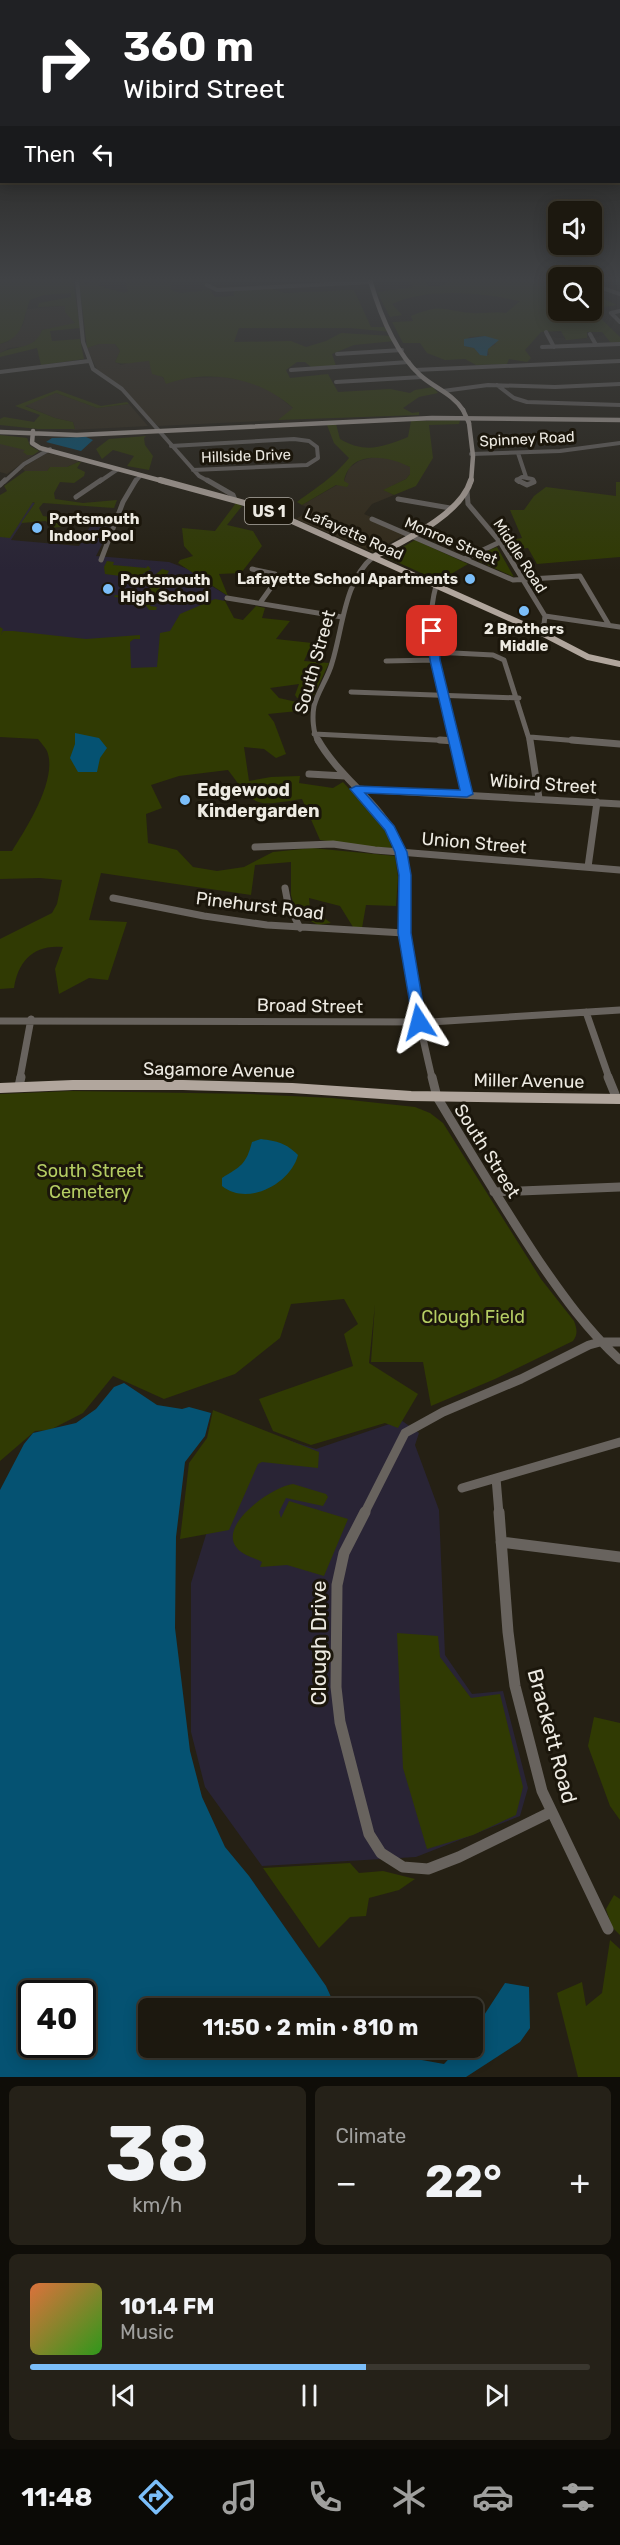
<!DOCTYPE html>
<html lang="en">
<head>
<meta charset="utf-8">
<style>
	:root { --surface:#1c180f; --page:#252118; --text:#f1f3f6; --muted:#a0a09e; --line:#3a372f; --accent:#7bbef9 }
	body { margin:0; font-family:Rubik,sans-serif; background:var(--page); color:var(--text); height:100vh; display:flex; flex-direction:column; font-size:22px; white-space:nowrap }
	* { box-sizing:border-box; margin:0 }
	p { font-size:20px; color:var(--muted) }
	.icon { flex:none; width:33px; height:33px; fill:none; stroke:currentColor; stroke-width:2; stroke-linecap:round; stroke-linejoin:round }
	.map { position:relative; height:2077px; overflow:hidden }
	.details { display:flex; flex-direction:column; gap:9px; padding:9px; background:#0f0d08; flex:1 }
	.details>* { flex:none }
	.hud { position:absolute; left:0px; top:0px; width:621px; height:183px; box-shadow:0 3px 15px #0003,0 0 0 2px var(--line); background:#202124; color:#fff; overflow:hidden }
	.controls { position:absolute; left:548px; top:201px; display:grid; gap:12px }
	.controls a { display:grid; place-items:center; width:54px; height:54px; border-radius:9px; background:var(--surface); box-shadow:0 3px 15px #0003,0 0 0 2px var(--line); font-size:30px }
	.speed { position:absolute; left:18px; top:1980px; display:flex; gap:12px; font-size:30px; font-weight:700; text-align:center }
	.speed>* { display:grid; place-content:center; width:78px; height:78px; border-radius:50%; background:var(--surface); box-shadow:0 3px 15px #0003,0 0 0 2px var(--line); line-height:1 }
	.speed .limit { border:3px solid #111; border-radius:9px; background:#fff; color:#111 }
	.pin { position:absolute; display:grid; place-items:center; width:51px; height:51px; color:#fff; margin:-26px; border-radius:12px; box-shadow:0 3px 9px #0006 }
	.me { position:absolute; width:66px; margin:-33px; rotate:351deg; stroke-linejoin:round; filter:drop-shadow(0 0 4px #0008) }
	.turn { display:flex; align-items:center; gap:21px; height:126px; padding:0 24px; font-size:27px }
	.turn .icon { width:78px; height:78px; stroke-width:2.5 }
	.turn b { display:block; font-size:42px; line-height:51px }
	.then { display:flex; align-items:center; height:57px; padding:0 24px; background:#0003; gap:12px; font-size:22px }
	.big { font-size:45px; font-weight:700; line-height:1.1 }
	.details .card { flex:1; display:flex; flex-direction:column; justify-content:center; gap:9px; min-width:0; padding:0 21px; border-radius:9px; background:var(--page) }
	.details .dial { align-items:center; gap:0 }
	.dial b { font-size:78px; line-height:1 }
	.song { display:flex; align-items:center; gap:18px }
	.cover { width:72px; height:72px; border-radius:9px; background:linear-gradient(135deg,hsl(20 70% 55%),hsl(110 70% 35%)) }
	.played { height:6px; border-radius:3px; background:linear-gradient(90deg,var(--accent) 60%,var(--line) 60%) }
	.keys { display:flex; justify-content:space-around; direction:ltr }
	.heat { display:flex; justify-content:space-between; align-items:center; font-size:33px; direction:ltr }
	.details .tiles { flex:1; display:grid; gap:9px; grid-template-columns:1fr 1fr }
	.card:last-child { grid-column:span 2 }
	.trip { position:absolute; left:138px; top:1998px; width:345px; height:60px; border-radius:9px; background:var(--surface); box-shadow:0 3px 15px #0003,0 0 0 2px var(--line); font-weight:700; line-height:60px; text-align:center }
	.dock { display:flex; height:96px; justify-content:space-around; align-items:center; background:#0b0a06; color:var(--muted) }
	.dock .icon { width:42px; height:42px }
	.dock .current { color:var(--accent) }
	.dock b { font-size:27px; color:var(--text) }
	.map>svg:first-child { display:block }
</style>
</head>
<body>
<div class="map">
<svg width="620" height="2077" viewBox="0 0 620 2077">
	<rect width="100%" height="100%" fill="#252014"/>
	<path fill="#322a19" d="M65,306L75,324L42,330L39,338L28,346L9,348L0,353V344L8,342L23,325L27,309Z
		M99,344H115L120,351L115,362L121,365L134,361H149L167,383L182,378L223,377L246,381L269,389L294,409L279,420L158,426L146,415L124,388L98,372L87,348Z
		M56,393L97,408L129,404L148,426L70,430L75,429L73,422L55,418L24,405Z
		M0,435L27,438L30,446L39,451L7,474L0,472Z
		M47,453L78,460V462L67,467H50L47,471H25L22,468Z
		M374,457L390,458L401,462L410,467V474L406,479L384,490L394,495L372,504L364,514L408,533L373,552L296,519L311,509L302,505L344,481L349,468L359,461Z"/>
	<path fill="#292435" d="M0,499L35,503L11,540L79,546L93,521L113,523L96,556L169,562L193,571L205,582L228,596L160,668L129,670L85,640L0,639Z
		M401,1420L419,1433L415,1445L439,1510L445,1655L472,1694L503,1691L528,1788L520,1816L416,1857L262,1866L205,1787L191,1732V1583L240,1425L316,1449Z"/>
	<path fill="#303a03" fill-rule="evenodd" d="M0,280H73L80,328L50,331L52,341L80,339L84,359L41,365L37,348L0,357V353C16,345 35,350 42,330L75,323L65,312V306L38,307L39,303L71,297V293L44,295L30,300C22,320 25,337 0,344Z
		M79,280H84V284L98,280L99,286L124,293L128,291L125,280H170L171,290L181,293L210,290L215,297L234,296L233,289L270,288L284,293L354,290L371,327H388L391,332L350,328H239L234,342L291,341L306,347L326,341L341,333L392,336L395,341L354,345L332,354L336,366L311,367L305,362H297L286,370L290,378L328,374L338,392L390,389L410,393L415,390L433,387L438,393L419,397L403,408L412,413L419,412V415L278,420L293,408C260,378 209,368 166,384L163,377L152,374L149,361C138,361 124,366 115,362L120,351L115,344H99L87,348Z
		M380,280H426L428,286H440L451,280L558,282V310H591V293L617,305L591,309L620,337V342L611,343L602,332H587V338L566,340L561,331L541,332L525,350L531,358L527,362L509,359L507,364L476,365L465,359L445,360L427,353L420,343H403L392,322L413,321L411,316C441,303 442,310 472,313C484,314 494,311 506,313L520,301C481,293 430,287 392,304L402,315L390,317L377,292L413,287L409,281ZM485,336L496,344L487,349L489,355H480L474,348L464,346L469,337Z
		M57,390L101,406L127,402L129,404L97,408L56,393L25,406L55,418L73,422L75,429H38L0,425V419L4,417L34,422L40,415L15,406Z
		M460,420L459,424L429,425L433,458L416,486L394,495L383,490L406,479L410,474V467C389,456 350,449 344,481L349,484L347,487L336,485L302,505L297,502C318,486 331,480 349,458L334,443L327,425L336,424L340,439C366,454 382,447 408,437L411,421Z
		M0,435L27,438L30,446L39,451L33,455H27L23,452L25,450L0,444Z
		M146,436L144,438L145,445L153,456L149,470L127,466L134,456L113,450L102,459L96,449L109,439Z
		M78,462H81L77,468L85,472L84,476L74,483L60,482L54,493L55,499L83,503L117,500L114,508L43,503L39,508L43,516L63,519L61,527L50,528L46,521L21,523L35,503L33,502L10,538L0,537V495L7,491L4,486L25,471H47L50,467H67Z
		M616,482H620V557L537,564L528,548L510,550L505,541L522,538L510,510H524L534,496L546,487L616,496Z
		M236,503L242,506L227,525L253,531L262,546L241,573L219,574L228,596L178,563L180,560L193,556L184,546L182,528L215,531Z
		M415,540L468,564L439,581L386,557Z
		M497,547L514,577L474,559L484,552Z
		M107,561L114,562L113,565L146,568L148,566L151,569L136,578L105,574L104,567Z
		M162,569L169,571L150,606L157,607L156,610H149L142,600L114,597L115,595L128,596L130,592L147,593L151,586L134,585L137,581L149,580Z
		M215,599L225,601L234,618L243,620L256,606L265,608L262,618L290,621L276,639L312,643L304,661L329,663L314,695L297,698L295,695L299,684L270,688L279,698L310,705L308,710L268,714L274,722L286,754L276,758L264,749L244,747L249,781L271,777L300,776L299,783L333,788L343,782L385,829L392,848L372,847L320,840L302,799C254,806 257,809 228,770L179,776L151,785L162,808L146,814L148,843L177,850L193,867L217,871L244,867L273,852L312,848L395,856L398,877L396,906L366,905L362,928L353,927L340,906L309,898L310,908L331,923L318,925L296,913L291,895V862L255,865L251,895L101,873L89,920L127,922L108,980L89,978L59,994L55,969L63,947C34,944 18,961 14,988L0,989V939L52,913L57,904L62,880L40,878L0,879V851H12C26,829 56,782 48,754C47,749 41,743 38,739L0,737V627L3,629L1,635L3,631H13L86,639L140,635V639H134L130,642L131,668L157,667L160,633L170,631L180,614Z
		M72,1091L250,1094L332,1098L415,1107L430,1113L443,1123L541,1279L574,1321C577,1329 578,1334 573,1341L495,1379L431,1406L423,1362H371L375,1304L369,1363L418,1394L398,1428L385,1423L311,1445L273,1431L259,1399L353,1366L344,1334L358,1324L344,1299L291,1304L280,1338L235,1374L164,1399L113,1376L83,1413L50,1430L35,1431L0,1461V1094Z
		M213,1410L319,1452L318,1468L262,1462L258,1464L229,1530L180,1539L189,1463L207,1438Z
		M293,1484L326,1494L328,1497L323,1506L286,1498L279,1512L281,1518L289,1501L348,1519L324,1576L287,1565L260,1567L262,1562C255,1558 242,1555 237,1548C217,1525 273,1486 293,1484Z
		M397,1633L438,1636L440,1657L471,1698L500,1694L523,1787L516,1815L473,1835L427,1849L403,1768Z
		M594,1717L620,1723V1820L610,1806L588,1746Z
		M350,1863L359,1873L383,1871L415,1879L399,1890L369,1898L366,1916L350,1917L319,1948L263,1868Z
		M614,1895L620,1899V1935L612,1927L606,1909Z
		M610,1940L620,1949V2077H578L557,1993L582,1982L586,2006L602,1993Z"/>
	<path fill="#055272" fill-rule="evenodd" d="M485,336L499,340L488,349L487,356L480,355L474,348L464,346V339Z
		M86,437L93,440L81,451L46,442L52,438Z
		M75,733L99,738L107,748L100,758L97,772H78L70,758L75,744Z
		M261,1139C277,1141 286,1143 298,1155C291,1183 248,1207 222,1186V1178C241,1166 246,1165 252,1142Z
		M124,1383L157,1405L182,1409L189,1407L211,1413L205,1436L185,1462L176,1537L175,1628L190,1751L202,1797L225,1847L249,1876L326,1986L336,2008H148V2048H390L405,2057L444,2064L459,2048H472L473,2032L505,1983L529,1987L530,2028L520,2042L466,2077H0V1490L24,1444L33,1433L76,1423L96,1409L114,1387ZM32,1994H82V2044H32Z"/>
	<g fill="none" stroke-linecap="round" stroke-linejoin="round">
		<path stroke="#68635e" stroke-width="4" d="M77,280L83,342L93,369L122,389L199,476L210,482
			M591,284L620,294
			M207,285L217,290L371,282
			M611,313L620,322
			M611,313L620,311
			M546,332L554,347
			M590,334L596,345
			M542,347L620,344
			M337,354L402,350
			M291,370L409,362
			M415,370L620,361
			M0,372L89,361
			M336,382L422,377
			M497,385L514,398L527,402L620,405
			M443,391L488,385L555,387L620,384
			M171,446L294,439L309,441L317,447L318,458L307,465L193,470
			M518,453L526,477
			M471,454L560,451L620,443
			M4,482L24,464L50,449
			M99,482L118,469
			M135,482L141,475
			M519,482L517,480L522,477L532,479L534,482"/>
		<path stroke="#68635e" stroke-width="5" d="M207,480L233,495L235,500
			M517,480L527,485L534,482L533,480
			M0,485L5,480
			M467,491L468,504L500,542L545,616L544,624L538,631
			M76,497L101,480
			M398,499L450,508
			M372,519L513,580L580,576L609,625
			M464,559L500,542
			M101,560L123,502L136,480
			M252,569L275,574V582L260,603
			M436,586C422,636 441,693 454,742
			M227,598L342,617
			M545,616L620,627
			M434,652L493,655L504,660L530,742
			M386,661L435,660
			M351,692L519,698
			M314,734L455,741
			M530,737L591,742
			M318,742C313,732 312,717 314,706C318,691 328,678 332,663C343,628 344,581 373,557"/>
		<path stroke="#68635e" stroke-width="7" d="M318,740C339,777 379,802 397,840C411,870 401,904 404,935C410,983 421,1031 432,1078
			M440,740L455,741
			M453,740L467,794
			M530,740L539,798
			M572,740L620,744
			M309,774L345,776
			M356,789L620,804
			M255,847L333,844L375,850L620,870
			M588,867L597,802
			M285,888L288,904L300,928
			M113,898L204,916L267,925L404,933
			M586,1012L609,1078
			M0,1021L431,1022L620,1010
			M20,1078L31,1019"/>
		<path stroke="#68635e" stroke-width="9" d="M432,1077L437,1097C470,1152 503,1207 539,1261C563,1296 588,1331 620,1360
			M608,1077L617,1099
			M19,1086L21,1077
			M494,1192L620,1187
			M496,1478L499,1514
			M462,1488L620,1442
			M364,1514L405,1433L443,1412L521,1379L589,1345L600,1342H620"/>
		<path stroke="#68635e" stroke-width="11" d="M365,1512L344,1553L337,1585L336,1687L340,1722L369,1834L381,1853L403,1867L428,1869L459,1857L551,1812
			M499,1512L508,1632L515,1686L542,1791L608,1929
			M501,1542L620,1557"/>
		<path stroke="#b1a69d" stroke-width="4.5" d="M370,280C379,311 395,352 420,375C434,388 452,393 463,410
			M469,423L473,456L471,482
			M33,431L32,443L40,448L166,482
			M0,432L77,435L432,418L620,420"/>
		<path stroke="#b1a69d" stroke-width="6" d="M160,480L263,508L538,631L588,657L620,664
			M373,557C403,541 461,515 471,480"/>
		<path stroke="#b1a69d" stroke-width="10" d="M0,1088L73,1085H183L292,1088L411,1096L620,1099"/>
		<path stroke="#b1a69d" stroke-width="4.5" d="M463,410L469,423"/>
	</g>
	<linearGradient id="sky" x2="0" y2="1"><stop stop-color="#14120b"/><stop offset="0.49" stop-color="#404245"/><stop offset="1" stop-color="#404245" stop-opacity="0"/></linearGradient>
	<rect width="620" height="571" fill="url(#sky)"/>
	<path fill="#1a73e8" stroke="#114b97" stroke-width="1.5" d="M432,628L437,631L440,660L473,794L467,797L365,793L394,826L407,852L411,875V933L426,1022L419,1026L413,1022L398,933L399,875L395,852L385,830L350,789L356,786L460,790L430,660L427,631Z"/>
	<g fill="#7bbef9" stroke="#1b160b" stroke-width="2">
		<circle cx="37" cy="528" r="6"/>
		<circle cx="470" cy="579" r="6"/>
		<circle cx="108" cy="589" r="6"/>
		<circle cx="524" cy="611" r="6"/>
		<circle cx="185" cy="800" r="6"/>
	</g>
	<g text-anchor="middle" stroke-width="6" stroke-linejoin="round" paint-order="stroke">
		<g font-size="15" fill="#edeae2" stroke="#1b160b">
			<text transform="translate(527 439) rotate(-3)" y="5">Spinney Road</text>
			<text transform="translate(246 456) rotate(-2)" y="5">Hillside Drive</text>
			<text transform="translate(354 534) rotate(24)" y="5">Lafayette Road</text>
			<text transform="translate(451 541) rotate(23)" y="5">Monroe Street</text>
			<text transform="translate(520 556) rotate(57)" y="5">Middle Road</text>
		</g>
		<g font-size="15" font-weight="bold" fill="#edeae2" stroke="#1b160b" text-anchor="start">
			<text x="49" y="524">Portsmouth<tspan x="49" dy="17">Indoor Pool</tspan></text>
			<text x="458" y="584" text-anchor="end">Lafayette School Apartments</text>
			<text x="120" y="585">Portsmouth<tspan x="120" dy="17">High School</tspan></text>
			<text x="524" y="634" text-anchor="middle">2 Brothers<tspan x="524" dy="17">Middle</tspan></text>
		</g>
		<rect fill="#1b160b" stroke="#aeaaa2" stroke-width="1.5" x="245" y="498" width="48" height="26" rx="4.5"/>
		<g font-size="16" font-weight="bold" fill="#edeae2">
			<text x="269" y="517">US 1</text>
		</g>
		<g font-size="18" fill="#edeae2" stroke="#1b160b">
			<text transform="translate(315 662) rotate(-74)" y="6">South Street</text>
			<text transform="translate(543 784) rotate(4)" y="6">Wibird Street</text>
			<text transform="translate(474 843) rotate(5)" y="6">Union Street</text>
			<text transform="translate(260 906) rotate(7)" y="6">Pinehurst Road</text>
			<text transform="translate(310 1006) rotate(1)" y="6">Broad Street</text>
			<text transform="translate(219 1070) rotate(1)" y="6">Sagamore Avenue</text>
			<text transform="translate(529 1081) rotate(1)" y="6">Miller Avenue</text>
			<text transform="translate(487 1151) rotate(58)" y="6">South Street</text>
		</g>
		<g font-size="18" font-weight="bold" fill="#edeae2" stroke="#1b160b" text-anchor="start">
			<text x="197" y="796">Edgewood<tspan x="197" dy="21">Kindergarden</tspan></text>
		</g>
		<g font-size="18" fill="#b5cd63" stroke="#1b160b">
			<text x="90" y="1177">South Street<tspan x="90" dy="21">Cemetery</tspan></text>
			<text x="473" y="1323">Clough Field</text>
		</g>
		<g font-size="21" fill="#edeae2" stroke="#1b160b">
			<text transform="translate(319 1643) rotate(-90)" y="7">Clough Drive</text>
			<text transform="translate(552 1736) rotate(75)" y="7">Brackett Road</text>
		</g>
	</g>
</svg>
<div class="controls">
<a><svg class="icon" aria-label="sound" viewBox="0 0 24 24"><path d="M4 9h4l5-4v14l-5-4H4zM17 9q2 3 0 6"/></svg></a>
<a><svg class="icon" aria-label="search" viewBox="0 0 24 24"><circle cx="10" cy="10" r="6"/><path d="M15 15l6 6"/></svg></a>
</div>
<div class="speed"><div class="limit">40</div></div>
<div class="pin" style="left:432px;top:631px;background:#d93025"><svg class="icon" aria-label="arrive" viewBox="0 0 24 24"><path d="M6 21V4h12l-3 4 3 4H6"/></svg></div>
<svg class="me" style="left:419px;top:1022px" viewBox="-20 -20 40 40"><path d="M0-17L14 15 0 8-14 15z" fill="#1a73e8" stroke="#fff" stroke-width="4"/></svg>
<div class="trip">11:50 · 2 min · 810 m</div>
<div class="hud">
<div class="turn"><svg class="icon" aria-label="right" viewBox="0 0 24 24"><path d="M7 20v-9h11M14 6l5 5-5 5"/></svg><div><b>360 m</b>Wibird Street</div></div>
<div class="then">Then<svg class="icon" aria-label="left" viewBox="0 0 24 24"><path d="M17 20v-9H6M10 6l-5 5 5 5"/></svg></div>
</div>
</div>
<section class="details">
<div class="tiles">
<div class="card dial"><b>38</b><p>km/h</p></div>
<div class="card"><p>Climate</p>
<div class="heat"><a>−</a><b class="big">22°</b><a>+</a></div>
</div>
<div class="card">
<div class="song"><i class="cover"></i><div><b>101.4 FM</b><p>Music</p></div></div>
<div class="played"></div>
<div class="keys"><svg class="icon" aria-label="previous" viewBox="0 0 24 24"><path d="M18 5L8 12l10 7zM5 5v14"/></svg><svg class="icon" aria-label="pause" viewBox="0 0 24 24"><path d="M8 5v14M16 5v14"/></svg><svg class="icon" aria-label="next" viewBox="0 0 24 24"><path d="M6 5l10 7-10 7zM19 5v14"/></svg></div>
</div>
</div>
</section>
<nav class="dock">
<b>11:48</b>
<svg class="icon current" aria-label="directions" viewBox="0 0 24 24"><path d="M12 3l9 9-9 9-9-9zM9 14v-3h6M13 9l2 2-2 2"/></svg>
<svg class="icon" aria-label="music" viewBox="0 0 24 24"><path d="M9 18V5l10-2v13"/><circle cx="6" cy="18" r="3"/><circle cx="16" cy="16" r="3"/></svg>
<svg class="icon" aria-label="phone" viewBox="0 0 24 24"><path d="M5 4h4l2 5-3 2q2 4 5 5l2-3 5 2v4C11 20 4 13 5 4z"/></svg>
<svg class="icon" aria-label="climate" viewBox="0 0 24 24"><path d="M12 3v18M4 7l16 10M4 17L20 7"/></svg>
<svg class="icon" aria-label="car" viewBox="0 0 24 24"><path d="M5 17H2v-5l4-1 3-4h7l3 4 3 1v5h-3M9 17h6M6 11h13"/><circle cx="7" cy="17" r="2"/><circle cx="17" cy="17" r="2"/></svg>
<svg class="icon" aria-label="filters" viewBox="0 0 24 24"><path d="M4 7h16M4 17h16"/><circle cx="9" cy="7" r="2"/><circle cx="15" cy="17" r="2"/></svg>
</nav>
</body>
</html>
